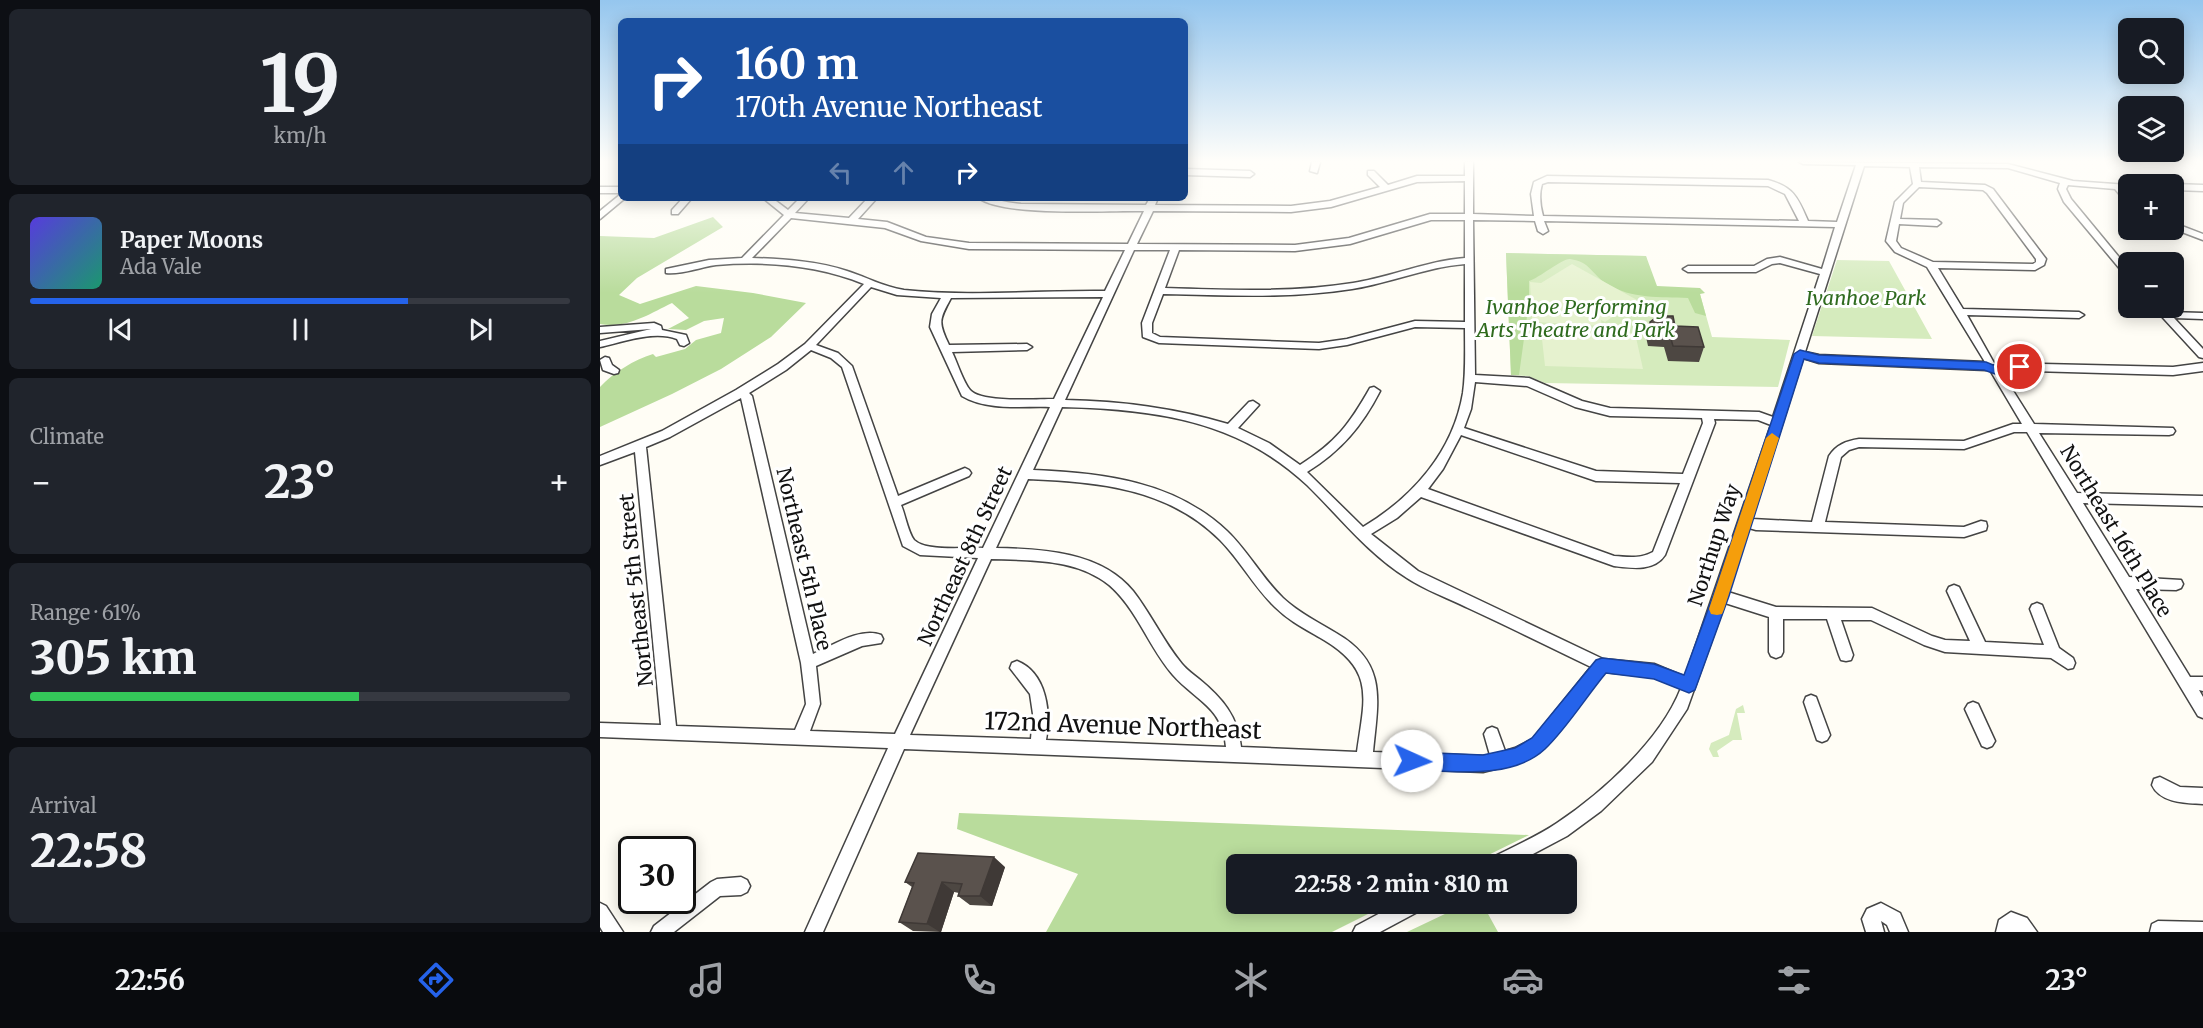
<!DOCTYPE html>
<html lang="en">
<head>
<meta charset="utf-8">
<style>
	:root { --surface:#171b24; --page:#20242c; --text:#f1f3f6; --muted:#9ea1a6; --line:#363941; --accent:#2563eb }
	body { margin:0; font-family:Merriweather,serif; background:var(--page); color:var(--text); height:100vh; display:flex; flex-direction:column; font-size:22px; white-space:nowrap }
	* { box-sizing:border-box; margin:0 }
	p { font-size:20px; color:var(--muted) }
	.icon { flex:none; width:33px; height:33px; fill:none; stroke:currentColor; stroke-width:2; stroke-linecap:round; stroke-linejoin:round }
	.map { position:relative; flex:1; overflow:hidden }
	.details { display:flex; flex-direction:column; gap:9px; padding:9px; background:#0d0f14; width:600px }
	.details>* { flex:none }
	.top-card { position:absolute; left:18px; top:18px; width:570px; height:183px; border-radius:9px; box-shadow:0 3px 15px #0003; background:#1a4fa0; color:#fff; overflow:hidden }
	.buttons { position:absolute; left:1518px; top:18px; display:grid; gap:12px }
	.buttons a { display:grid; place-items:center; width:66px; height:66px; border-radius:9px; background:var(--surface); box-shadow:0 3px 15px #0003; font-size:30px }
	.speed { position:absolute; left:18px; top:836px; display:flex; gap:12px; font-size:30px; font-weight:700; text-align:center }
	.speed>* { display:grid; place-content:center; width:78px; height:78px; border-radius:50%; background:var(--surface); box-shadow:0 3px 15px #0003; line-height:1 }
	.speed .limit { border:3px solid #111; border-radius:9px; background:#fff; color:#111 }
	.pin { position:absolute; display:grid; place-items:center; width:51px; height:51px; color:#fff; margin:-26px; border:3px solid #fff; border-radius:50%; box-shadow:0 2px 6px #0007 }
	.me { position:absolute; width:66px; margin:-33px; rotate:92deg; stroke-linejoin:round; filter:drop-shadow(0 0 4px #0008) }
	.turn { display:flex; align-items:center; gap:21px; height:126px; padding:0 18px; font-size:27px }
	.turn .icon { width:78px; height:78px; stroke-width:2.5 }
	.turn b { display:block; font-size:42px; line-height:51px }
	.lanes { display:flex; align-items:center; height:57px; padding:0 18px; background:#0003; justify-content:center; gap:30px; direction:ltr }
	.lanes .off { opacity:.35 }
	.big { font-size:45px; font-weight:800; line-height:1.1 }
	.details .card { flex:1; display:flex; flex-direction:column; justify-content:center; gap:9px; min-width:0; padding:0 21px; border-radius:9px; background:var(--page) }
	.details .dial { align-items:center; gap:0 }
	.dial b { font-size:78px; line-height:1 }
	.song { display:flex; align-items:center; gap:18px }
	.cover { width:72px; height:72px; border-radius:9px; background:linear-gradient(135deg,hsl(250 70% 55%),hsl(160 70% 35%)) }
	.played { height:6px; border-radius:3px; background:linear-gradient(90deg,var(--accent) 70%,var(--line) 70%) }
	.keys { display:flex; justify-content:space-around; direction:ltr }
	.heat { display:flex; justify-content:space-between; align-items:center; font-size:33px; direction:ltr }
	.charge { height:9px; border-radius:4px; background:linear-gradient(90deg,#34c759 61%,var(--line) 0) }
	.trip { position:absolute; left:626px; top:854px; width:351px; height:60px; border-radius:9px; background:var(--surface); box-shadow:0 3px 15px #0003; font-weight:800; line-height:60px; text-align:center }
	.dock { display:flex; height:96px; justify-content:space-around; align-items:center; background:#090b0e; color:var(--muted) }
	.dock .icon { width:42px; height:42px }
	.dock .current { color:var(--accent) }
	.dock b { font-size:27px; color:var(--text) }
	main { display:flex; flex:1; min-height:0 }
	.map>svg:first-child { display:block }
</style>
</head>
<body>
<main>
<section class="details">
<div class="card dial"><b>19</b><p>km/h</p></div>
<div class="card">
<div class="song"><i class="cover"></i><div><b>Paper Moons</b><p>Ada Vale</p></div></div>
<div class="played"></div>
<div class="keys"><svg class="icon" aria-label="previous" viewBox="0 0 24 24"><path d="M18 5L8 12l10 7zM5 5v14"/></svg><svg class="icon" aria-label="pause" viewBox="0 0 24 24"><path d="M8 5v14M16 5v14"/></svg><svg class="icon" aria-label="next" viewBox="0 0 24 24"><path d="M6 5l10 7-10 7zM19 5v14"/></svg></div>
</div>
<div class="card"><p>Climate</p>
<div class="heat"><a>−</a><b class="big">23°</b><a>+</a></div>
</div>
<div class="card"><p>Range · 61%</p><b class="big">305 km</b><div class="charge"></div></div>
<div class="card"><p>Arrival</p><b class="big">22:58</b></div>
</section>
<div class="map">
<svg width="1603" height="932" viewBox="0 0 1603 932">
	<rect width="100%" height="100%" fill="#fffdf5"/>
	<path fill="#d5ebbd" d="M906,253L1046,256L1054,293L1100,294L1112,337L1190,340L1178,387L945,383L928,376L911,375Z
		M1237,260L1289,261L1332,339L1212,336Z
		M1143,705L1145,713H1137L1142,740H1133L1117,751L1119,757H1113L1109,749L1111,743L1129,735L1136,709Z"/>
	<path fill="#b9dc9c" d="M113,217L123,227L37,278L19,295L40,304L96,286L153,293L206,303L171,337L121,369L72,394L0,427V387C14,372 34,360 53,354L56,357L85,349L96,340L121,333L124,318L104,321L86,330L68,329L89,318L72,303C49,314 27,329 0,324V236L54,238Z
		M906,253L1046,256L1057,286L1100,288L1105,293L1100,294L1106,316L1095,313L1088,298C1060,297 1032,299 1007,284C991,274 991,262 970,259C963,258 939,278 929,281V302L919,375H911Z
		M359,813L929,835L870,864H636V903H790L732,932H446L478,874L357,829Z
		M868,903H882L898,932H807Z"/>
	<path fill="#e6f2cf" d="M972,264L1037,300L1005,322L1001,320L1002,326L935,322L932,320L930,282L941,283Z
		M941,330L1035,333L1043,369L945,366Z"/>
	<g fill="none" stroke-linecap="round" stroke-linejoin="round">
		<defs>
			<path id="minor" d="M712,162H720L717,173L710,171Z
				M865,162H873V214L934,216L931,194L934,182L947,176L1168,180C1194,187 1198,198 1208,221L1237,222L1256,165L1203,164L1199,162L1408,164L1473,181L1528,185V189H1524L1528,194V202L1525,201L1515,189L1468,185L1466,189L1471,199L1528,268V276L1525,275L1464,202L1458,189L1460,183L1408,168L1319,167L1321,182L1385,185L1393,189L1446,259L1444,265L1435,270L1338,268L1363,309L1479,312L1484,315L1479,318L1367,315L1394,363L1573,367L1603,363V371L1573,375L1400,370L1434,424L1573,428L1575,431L1573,434L1569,435L1439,433L1477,493L1603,496V506L1483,503L1529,577L1581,580L1583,584L1581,588L1576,590L1536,589L1590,677H1603V691L1599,690L1603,697V718L1598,716L1427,432H1414L1364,449L1259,447L1249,450L1241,457L1225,522L1364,527L1381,521L1386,522L1387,526L1386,530L1364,537L1156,530L1149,528L1128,592L1176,607L1272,608L1332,636L1345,640L1370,641L1347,591L1349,587L1354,585L1359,587L1385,642L1444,645L1430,609L1432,605L1437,603L1442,605L1459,648L1473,658L1475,663L1473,668L1468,669L1451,658L1345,652L1324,645L1271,620H1241L1253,655L1251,660L1246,661L1241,660L1239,655L1227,619H1183V652L1181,656L1176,658L1171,656L1169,652V617L1125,603L1087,709L1052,762L1001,811L967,836L914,864H889L891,858C913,847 936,837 957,823C1002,793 1061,740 1081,688L1053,677L1005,672L943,749L918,763L883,772L304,749L223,932H205L288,748L0,737V723L61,725L35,452L0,465V456L62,431L136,390L178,364L205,344L264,284C217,265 166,261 116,265C101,267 80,275 66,273V269L109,260L142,258L184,215L163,198H172L188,210L200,198H209L195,213L249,218L268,198H277L258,219L287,222L326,237L369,243L528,244L544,211C509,210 403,217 379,198C393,198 406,203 421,204L546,205L550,198H558L555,205L691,206L730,201L780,187L768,175V171H774L788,185L817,176H865ZM1264,166L1310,167L1313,184L1295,202L1286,241L1295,252L1327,267L1385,362L1219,355L1205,352ZM865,181V214H830L749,238L695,245L537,244L553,211L691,212L731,207L817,182ZM948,182L1168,186L1185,194L1199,221L943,216C940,205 939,194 942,184ZM1319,187L1383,190L1387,193L1436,259V262L1433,264L1333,262L1301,248L1296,241L1299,224L1337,226L1341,223L1337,220L1300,219L1303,203ZM191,218L285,228L321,241L369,249L525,250L505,291C439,290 369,297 304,290C284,287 266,277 247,271C217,261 184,259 152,258ZM831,220H865V258C826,261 791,277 753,283C691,293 628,290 565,288L579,250L695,251L750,244ZM873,220L935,221L938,231L943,234L948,231L944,221L1235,227L1222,269L1180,257L1167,259L1154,266H1088L1083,269L1088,272H1156L1172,264L1180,263L1220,274L1173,417L1159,412L1010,408L982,401L929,378L875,375ZM534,250H570L542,323L543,337L559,343L719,349L747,345L815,327L865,328C865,350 866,372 863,393C853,452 813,497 763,527L707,472C741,451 762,426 780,391L774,387L770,388C749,425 736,442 700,465L669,443L638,428L659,405L653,401L649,402L628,424C575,408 521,401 465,400ZM865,264V322L815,321L747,339L719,343L560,337L552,333V323L563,294C626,295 689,299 752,289C790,283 826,267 865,264ZM271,287L297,295L341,298L332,314L330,327L362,396C387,411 422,406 450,407L383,548C367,547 326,552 314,540C308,532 305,514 301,505L369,476L371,473L369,470L365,468L298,496L252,366L238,353L216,345ZM503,297L454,399C437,399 381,403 370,390C363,382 357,362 352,352L427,350L432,347L427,344L349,345C338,322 339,320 351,298ZM211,350L231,358L242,367L303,546L320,555L378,558L295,734L210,731L220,704L216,666L262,646L281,643L283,639L281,635C260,627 232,646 213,654L152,396L149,393L186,370ZM1203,358L1219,363L1386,370L1393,365L1390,370L1422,424H1413L1364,441L1259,439C1246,441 1236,445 1229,456L1212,522L1152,519ZM875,382L927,386L975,407L1010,416L1102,418L1103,423L1083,474L996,471L864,428L871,409ZM141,398L201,663L206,704L195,730L76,726L46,447L70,437ZM462,407C553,409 638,420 707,485C740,517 767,553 807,578C825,590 848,598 868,608C909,627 950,647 991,667L933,739L915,748L905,751L897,729L892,727L887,729L884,734L890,755L883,756L773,752C778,700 788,663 736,633C718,622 699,613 683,598C662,578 648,551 627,531C574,481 503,473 433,470ZM1114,419L1158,420L1171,425L1085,677L1054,664L1003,659L818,571L771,534L797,518L821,497L1014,566C1031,568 1054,572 1065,555L1115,423ZM861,435L996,481L1080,483L1053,552C1040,559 1028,557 1014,556L828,489L843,469ZM428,479C498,482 568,488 620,540C640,560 654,587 675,607C689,621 707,630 724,640C776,671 764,700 757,752L641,747C638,716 622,698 599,679C593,674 587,670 582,664C563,641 551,614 533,591C501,552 443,549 396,548ZM391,559C426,560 469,559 499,578C515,587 526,602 536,618C548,637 558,658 573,675C596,701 623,707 626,747L446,740C451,713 447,673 417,661L412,663L410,668L430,694L433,714L431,739L310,735Z
				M585,169L650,171L654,174L650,177L585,175Z
				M1574,184L1603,185V191L1574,190Z
				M0,187H21V193H0Z
				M21,194V198L24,199L0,219V211Z
				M83,198H92L78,214H72V210Z
				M1574,223L1603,234V240L1574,229Z
				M1554,308H1564L1568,312L1603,313V319L1574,318L1603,349V358L1599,357Z
				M54,323L61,326L62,330L86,335L89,343L84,346L80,345L77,339C54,330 23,342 0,347V341L51,329L0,333V327Z
				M5,357L9,358L12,365L19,370L18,373L14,374L3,370L0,360Z
				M1211,695L1216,697L1230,735L1227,740L1222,742L1217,740L1204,702L1206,697Z
				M1373,702L1378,704L1395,741L1392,746L1387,748L1382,746L1365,709L1368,704Z
				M1560,777L1580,787L1603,788V804C1586,803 1560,803 1552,785L1554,779Z
				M141,877L147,880L150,886L147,892L141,895L120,896L74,932H51L54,926L111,882L117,879Z
				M0,903L6,906L23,932H3L0,927Z
				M799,903H826L823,909L780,932H753L756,926Z
				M1281,903L1300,913L1308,932H1290L1287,925L1281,921L1284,932H1266L1262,919L1267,909Z
				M1411,912L1427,918L1437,932H1396L1399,920Z
				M1558,921L1603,922V932H1550L1552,924Z"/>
		</defs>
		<use href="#minor" stroke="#444" stroke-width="3"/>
		<use href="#minor" fill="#fff" fill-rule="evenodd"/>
	</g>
	<path fill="#4d4742" d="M1050,322L1075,326L1104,347L1099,362L1068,361L1064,347L1048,346L1046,337Z
		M405,867L392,906L370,905L358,896L359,893L354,892L341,932L313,931L299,922L312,887L305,882Z"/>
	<path fill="#3f3936" d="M394,857L405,867L392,906L380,896Z
		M342,882L354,892L341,932H340L327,924Z"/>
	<path fill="#5a524d" stroke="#3f3936" stroke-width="1.5" d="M1058,316H1073L1075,326L1098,327L1104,347L1073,346L1069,332L1052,331L1050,322Z
		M318,853L394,857L380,896H358L362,884L342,882L327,924L299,922L314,883L305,882Z"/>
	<linearGradient id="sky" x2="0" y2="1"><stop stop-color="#95c6ee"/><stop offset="0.55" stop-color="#fffefa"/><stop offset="1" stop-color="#fffefa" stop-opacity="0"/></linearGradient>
	<rect width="1603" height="293" fill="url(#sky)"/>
	<path fill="#2563eb" stroke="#184099" stroke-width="1.5" d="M1200,350L1219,355L1386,362L1393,365C1402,361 1420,361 1426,367L1420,371H1404L1395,374L1384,370L1219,363L1204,359L1129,596L1095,690L1089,693L1054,679L1006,673C986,697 967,728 945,749C912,780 852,771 812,770L805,767L803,761L805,755L812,752L883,755L915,748L932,738L996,660L1002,658L1054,664L1084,675L1113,596L1194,354Z"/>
	<path fill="#f59e0b" d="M1172,433L1179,438L1124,609L1122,614L1117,615L1111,614L1109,609L1166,438Z"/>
	<g text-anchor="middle" stroke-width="6" stroke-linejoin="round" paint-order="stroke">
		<g font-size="20" font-style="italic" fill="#2f6b1f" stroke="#fff">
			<text x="1266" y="305">Ivanhoe Park</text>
			<text x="976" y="314">Ivanhoe Performing<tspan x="976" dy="23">Arts Theatre and Park</tspan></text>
		</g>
		<g font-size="20" fill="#111" stroke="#fff">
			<text transform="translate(1516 531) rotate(59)" y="7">Northeast 16th Place</text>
			<text transform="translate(1114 545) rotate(-72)" y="7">Northup Way</text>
			<text transform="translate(365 556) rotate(-65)" y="7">Northeast 8th Street</text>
			<text transform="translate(204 559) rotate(77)" y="7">Northeast 5th Place</text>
			<text transform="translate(36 590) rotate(-96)" y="7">Northeast 5th Street</text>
		</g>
		<g font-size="24" fill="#111" stroke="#fff">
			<text transform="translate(523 726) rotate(2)" y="8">172nd Avenue Northeast</text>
		</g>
	</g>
</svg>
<div class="buttons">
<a><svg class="icon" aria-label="search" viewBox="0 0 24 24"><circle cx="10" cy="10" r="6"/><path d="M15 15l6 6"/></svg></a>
<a><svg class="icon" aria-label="layers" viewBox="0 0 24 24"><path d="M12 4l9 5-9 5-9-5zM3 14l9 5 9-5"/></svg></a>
<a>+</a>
<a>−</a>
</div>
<div class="speed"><div class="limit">30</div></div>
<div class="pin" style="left:1420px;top:367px;background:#d93025"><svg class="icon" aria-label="arrive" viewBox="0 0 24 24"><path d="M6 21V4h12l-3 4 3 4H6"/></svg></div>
<svg class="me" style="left:812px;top:761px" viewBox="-20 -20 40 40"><circle r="19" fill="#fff"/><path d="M0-13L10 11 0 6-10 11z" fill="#2563eb"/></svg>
<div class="trip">22:58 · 2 min · 810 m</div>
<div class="top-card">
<div class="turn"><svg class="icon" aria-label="right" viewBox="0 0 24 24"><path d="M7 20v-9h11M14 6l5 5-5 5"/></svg><div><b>160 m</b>170th Avenue Northeast</div></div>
<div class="lanes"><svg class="icon off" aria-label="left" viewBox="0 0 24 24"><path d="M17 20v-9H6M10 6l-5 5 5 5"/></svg><svg class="icon off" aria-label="ahead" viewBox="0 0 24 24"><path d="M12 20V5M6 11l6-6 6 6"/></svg><svg class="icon" aria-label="right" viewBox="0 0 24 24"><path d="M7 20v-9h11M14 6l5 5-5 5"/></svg></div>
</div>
</div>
</main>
<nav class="dock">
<b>22:56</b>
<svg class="icon current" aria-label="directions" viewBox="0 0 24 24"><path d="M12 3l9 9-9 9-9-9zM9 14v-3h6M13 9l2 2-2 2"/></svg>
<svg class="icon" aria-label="music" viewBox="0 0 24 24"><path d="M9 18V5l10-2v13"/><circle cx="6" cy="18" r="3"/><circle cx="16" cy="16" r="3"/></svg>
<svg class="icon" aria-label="phone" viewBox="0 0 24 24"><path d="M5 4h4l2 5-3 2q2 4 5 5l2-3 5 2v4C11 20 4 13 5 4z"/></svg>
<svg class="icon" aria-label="climate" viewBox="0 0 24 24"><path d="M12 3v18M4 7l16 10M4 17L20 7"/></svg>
<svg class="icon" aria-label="car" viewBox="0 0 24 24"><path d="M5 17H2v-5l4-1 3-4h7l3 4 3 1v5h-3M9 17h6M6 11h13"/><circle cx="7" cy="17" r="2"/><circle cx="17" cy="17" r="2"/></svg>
<svg class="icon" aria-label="filters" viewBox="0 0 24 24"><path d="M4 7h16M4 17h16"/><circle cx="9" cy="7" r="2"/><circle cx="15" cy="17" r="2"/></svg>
<b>23°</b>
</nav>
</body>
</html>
